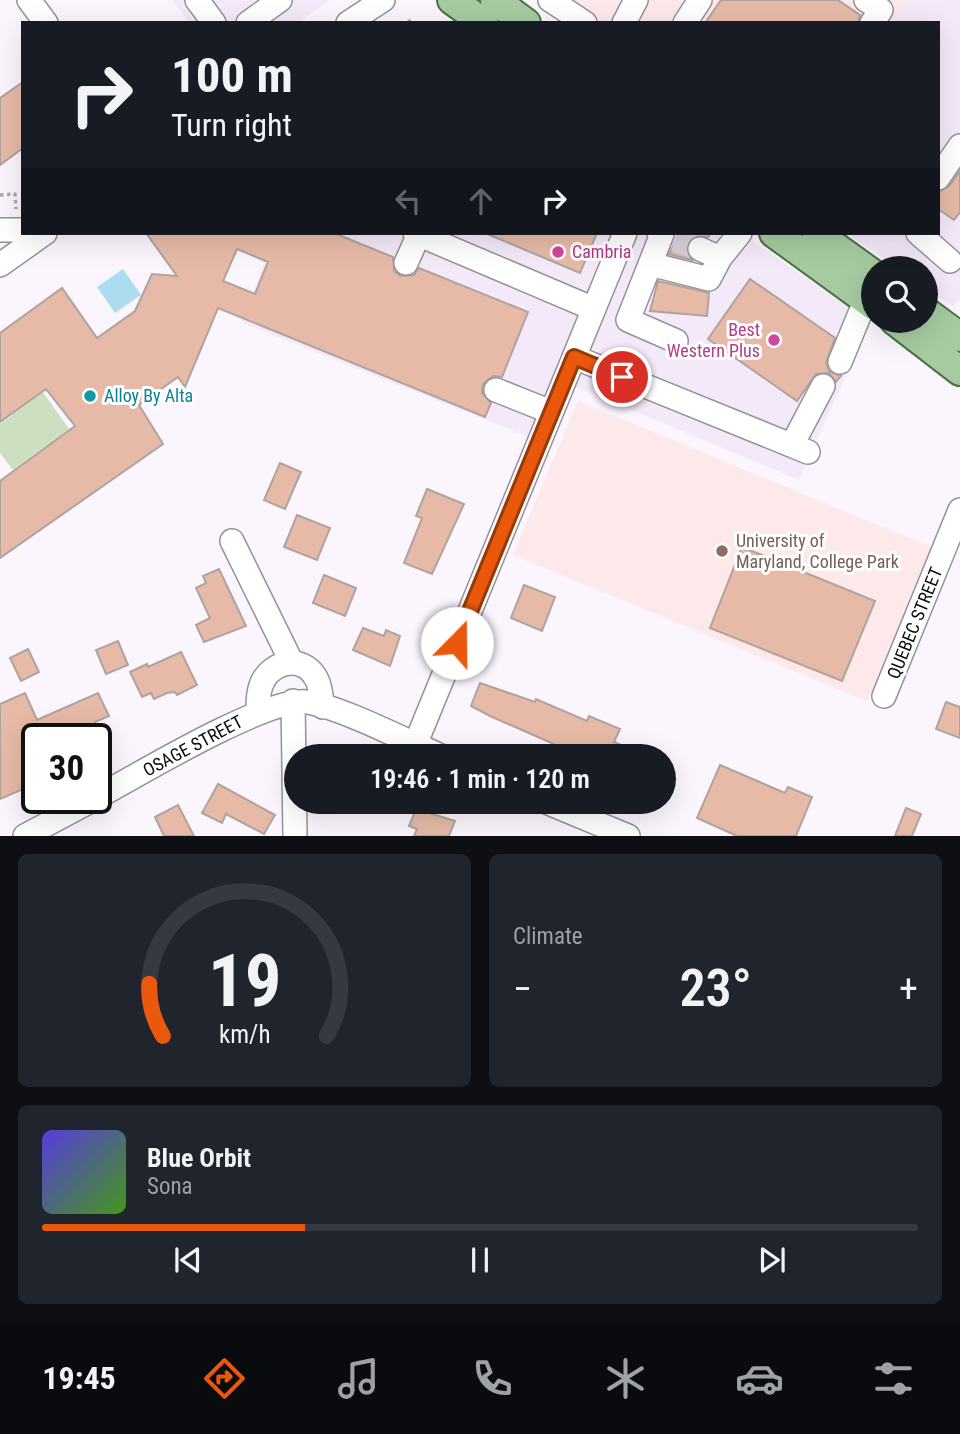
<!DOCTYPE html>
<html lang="en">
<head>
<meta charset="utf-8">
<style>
	:root { --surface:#171b24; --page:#20242c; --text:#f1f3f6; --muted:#9ea1a6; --line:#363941; --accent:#ea580c }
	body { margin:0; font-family:"Roboto Condensed",sans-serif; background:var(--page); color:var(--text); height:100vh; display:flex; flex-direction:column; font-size:26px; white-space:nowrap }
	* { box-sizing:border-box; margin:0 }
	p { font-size:23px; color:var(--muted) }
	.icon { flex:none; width:38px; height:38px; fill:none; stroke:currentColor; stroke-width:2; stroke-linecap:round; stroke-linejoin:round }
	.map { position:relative; height:836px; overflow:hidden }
	.side { display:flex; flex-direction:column; gap:18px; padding:18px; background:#0d0f14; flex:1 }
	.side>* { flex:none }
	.hud { position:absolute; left:21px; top:21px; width:919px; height:214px; border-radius:0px; box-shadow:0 7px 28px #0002; background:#171b24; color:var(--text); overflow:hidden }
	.buttons { position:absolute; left:861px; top:256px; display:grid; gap:14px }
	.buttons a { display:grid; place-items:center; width:77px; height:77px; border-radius:50%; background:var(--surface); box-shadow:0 7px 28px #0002; font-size:35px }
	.speed { position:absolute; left:21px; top:723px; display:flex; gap:14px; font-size:35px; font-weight:700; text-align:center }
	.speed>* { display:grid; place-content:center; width:91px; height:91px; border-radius:50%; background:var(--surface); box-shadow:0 7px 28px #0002; line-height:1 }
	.speed .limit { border:4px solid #111; border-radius:10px; background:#fff; color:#111 }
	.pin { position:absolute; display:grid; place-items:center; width:60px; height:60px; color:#fff; margin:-30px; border:4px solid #fff; border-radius:50%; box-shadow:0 2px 7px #0007 }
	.me { position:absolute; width:77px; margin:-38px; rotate:22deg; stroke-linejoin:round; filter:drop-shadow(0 0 5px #0008) }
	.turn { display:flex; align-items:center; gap:24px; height:147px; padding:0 35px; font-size:32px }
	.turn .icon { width:91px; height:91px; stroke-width:2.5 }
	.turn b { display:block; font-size:49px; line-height:60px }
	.lanes { display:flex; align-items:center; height:66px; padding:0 35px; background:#0003; justify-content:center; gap:35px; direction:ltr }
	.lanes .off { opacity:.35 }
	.big { font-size:52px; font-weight:600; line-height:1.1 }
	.side .tile { flex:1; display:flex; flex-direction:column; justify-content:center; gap:10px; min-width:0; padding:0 24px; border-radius:10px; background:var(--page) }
	.side .dial { align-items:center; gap:0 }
	.dial svg { height:182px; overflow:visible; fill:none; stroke:var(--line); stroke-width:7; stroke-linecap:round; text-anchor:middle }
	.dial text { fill:var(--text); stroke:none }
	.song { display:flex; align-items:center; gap:21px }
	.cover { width:84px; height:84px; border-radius:10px; background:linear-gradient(135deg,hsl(250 70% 55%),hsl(100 70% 35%)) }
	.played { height:7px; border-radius:4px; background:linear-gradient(90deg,var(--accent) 30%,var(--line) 30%) }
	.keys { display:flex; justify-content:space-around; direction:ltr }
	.heat { display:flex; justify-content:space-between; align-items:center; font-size:38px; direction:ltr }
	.side .tiles { flex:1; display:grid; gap:18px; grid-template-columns:1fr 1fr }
	.tile:last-child { grid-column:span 2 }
	.trip { position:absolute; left:284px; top:744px; width:392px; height:70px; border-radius:35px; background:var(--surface); box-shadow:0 7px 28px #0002; font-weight:600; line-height:70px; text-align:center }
	.tab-bar { display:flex; height:112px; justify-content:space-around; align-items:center; background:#090b0e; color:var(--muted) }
	.tab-bar .icon { width:49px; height:49px }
	.tab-bar .active { color:var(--accent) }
	.tab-bar b { font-size:32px; color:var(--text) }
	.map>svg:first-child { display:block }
</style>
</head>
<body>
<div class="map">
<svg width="960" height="836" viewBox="0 0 960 836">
	<rect width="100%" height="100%" fill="#fbf5fe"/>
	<path fill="#f4e9f9" d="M172,0H330L298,23H189Z
		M904,0H960V299L954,307L926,288V268H897L846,233H938V23H888Z
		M276,233H741L870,322L799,480L555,378L531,438L241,322Z"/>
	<path fill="#fde8ea" d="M550,0H907L892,23H583Z
		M578,401L931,547L867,701L513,555Z"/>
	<path fill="#ccdfc0" d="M43,392L69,429L13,470L0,453V424Z"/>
	<path fill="#abdcf0" d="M123,269L141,295L115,313L97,287Z"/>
	<path fill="#e7baa7" stroke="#aea39f" stroke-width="2" fill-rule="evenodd" d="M721,0H838L860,15L858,23H705Z
		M23,82V148L0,165V98Z
		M960,171V212L954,220L938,209V192L949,186Z
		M146,233H334L393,257L394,271L401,276L414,275L419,268L528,312L502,377L493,376L483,384L482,393L491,403L485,417L218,308L185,387L178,377L139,405L163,444L0,558V481L75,426L46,389L0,422V333L62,288L97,338L135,311L152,274L177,276ZM237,249L268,262L255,294L223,281Z
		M485,233H597L580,273Z
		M680,233H711L708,237H692L688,243L686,251L692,260L669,254Z
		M750,279L835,338L826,363L829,371L841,376L836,382L829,373L816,374L797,401L708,339Z
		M658,281L709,293L707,316L650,311Z
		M280,463L301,472L285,509L264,500Z
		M427,489L464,504L432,574L404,563L422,518L416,516Z
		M297,515L330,528L317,560L284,547Z
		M742,547L875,601L842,681L710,628Z
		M219,569L246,626L204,642L196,625L210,618L196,588L206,583L203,576Z
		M324,575L356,588L345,616L313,603Z
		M524,585L555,597L542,631L511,618Z
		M363,628L384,636L386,630L400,636L390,666L353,650Z
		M118,641L128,665L106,674L96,650Z
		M28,649L39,672L21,681L10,658Z
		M181,652L197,685L177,695L175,692L167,693L154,699L151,693L142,697L130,672L147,664L148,667Z
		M480,683L535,702L536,699L587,721L589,716L620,729L614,742L647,756H581L490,716L471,706Z
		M25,693L37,720L98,693L109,716L95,722V731L79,738H37V783L0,799V704Z
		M946,702L960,707V738L936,729Z
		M720,765L785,793L788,787L812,797L796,836H737L697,818Z
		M218,784L275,815L264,834L226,814L222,823L202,813Z
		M178,805L194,836H164L155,817Z
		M906,808L921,814L912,836H895Z
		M416,809L455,821L449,836H414L417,829L409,826Z"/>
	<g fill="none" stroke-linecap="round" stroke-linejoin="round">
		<path stroke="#d7d2da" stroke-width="23" stroke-dasharray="23 11" stroke-linecap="butt" d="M675,240L700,249"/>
		<defs>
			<path id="minor" d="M29,0L46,23
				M197,0L214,23
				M550,0L585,23
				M866,0L881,10L872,23
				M248,23L280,0
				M348,23L383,0
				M624,23L636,0
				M685,23L700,0
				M938,178L960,146
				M0,230H21L30,243
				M415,233L594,309
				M659,233L662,234L628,320L676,341
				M918,233L950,261
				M700,249L720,258
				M406,263L419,234
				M650,264L709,279L720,258L740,233
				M0,265L45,233
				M574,357L808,452
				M840,362L866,299
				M496,390L551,412
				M792,445L823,386
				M232,541L291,661
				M884,696L960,510
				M293,701L295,836
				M258,712C258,701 258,689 264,679C278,658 306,657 317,680C321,688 321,699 323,707
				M415,745L625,233
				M96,798C136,776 270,695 308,702C345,709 404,740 441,756
				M546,802L628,836
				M25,836L96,798"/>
			<path id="major" d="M452,0L484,23
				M495,0L526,23
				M774,233L873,305
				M816,233L873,274
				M926,312L960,337
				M894,320L960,371"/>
		</defs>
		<use href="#minor" stroke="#97919a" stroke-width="26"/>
		<use href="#major" stroke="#4a7243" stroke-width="32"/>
		<path stroke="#aea9b0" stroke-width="3.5" stroke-dasharray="3.5 3.5" stroke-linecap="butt" d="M409,23L410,17
			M0,195L15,194L16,209"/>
		<use href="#minor" stroke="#fff" stroke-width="23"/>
		<use href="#major" stroke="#a6cba0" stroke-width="28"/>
	</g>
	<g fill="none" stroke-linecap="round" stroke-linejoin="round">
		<defs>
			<path id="route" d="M457,643L574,357L622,377"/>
		</defs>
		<use href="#route" stroke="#983908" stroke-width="18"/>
		<use href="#route" stroke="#ea580c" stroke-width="12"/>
	</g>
	<g fill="#d1479c" stroke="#fff" stroke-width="2.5">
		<circle cx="558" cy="252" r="7"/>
		<circle cx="774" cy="340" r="7"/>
	</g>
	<circle fill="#0f9aa8" stroke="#fff" stroke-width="2.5" cx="90" cy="396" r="7"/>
	<circle fill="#8d6e63" stroke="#fff" stroke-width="2.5" cx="722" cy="551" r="7"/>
	<g text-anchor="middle" stroke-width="6" stroke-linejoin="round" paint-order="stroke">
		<g font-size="18" fill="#b23c85" stroke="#fff" text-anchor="start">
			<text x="572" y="258">Cambria</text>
			<text x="760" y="336" text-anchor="end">Best<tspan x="760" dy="21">Western Plus</tspan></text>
		</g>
		<g font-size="18" fill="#0d838f" stroke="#fff" text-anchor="start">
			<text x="104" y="402">Alloy By Alta</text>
		</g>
		<g font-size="18" fill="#785e54" stroke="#fff" text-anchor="start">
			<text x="736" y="547">University of<tspan x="736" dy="21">Maryland, College Park</tspan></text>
		</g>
		<g font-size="18" fill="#0d0b0e" stroke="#fff">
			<text transform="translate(915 623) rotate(-68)" y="6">QUEBEC STREET</text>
			<text transform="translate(193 746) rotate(-28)" y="6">OSAGE STREET</text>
		</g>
	</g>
</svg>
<div class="buttons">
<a><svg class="icon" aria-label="search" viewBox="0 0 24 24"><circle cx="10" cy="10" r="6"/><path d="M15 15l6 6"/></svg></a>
</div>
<div class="speed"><div class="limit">30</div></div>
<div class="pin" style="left:622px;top:377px;background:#d93025"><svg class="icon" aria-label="arrive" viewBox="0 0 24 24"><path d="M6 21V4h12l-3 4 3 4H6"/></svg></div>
<svg class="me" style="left:457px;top:643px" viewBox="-20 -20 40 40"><circle r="19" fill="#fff"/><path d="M0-13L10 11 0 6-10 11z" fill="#ea580c"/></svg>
<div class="trip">19:46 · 1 min · 120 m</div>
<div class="hud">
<div class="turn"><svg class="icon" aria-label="right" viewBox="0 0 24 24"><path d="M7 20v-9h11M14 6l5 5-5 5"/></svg><div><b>100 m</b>Turn right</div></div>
<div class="lanes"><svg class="icon off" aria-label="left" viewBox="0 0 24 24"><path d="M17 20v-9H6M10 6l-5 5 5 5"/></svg><svg class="icon off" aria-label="ahead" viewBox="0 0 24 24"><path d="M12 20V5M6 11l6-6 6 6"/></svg><svg class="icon" aria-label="right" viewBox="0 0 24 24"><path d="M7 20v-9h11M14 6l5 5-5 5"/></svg></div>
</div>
</div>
<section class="side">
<div class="tiles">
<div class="tile dial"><svg viewBox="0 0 100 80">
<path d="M14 69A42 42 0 1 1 86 69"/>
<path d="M14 69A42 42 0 0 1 8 46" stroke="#ea580c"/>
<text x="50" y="56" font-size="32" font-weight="700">19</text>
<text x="50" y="72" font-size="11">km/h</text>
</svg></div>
<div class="tile"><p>Climate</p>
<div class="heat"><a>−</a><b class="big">23°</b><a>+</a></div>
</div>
<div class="tile">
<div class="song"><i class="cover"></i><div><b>Blue Orbit</b><p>Sona</p></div></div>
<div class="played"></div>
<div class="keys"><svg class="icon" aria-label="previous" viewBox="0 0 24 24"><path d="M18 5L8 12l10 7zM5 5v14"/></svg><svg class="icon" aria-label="pause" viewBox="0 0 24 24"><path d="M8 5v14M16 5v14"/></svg><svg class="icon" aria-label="next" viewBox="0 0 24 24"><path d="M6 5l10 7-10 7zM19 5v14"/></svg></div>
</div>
</div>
</section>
<nav class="tab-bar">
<b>19:45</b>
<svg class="icon active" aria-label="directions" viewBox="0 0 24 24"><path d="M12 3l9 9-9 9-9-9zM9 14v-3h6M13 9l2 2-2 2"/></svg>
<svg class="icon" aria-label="music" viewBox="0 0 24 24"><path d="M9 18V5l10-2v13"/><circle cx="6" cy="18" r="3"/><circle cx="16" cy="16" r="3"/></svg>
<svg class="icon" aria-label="phone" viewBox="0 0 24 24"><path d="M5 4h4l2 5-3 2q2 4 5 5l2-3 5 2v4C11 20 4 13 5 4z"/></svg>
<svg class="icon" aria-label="climate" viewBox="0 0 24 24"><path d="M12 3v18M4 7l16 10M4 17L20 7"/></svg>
<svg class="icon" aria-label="car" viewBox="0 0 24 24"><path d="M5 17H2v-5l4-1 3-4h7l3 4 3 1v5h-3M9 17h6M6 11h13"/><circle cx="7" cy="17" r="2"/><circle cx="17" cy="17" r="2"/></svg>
<svg class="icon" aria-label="filters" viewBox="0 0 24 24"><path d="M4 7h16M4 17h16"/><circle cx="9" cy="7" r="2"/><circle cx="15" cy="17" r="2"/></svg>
</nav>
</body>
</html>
